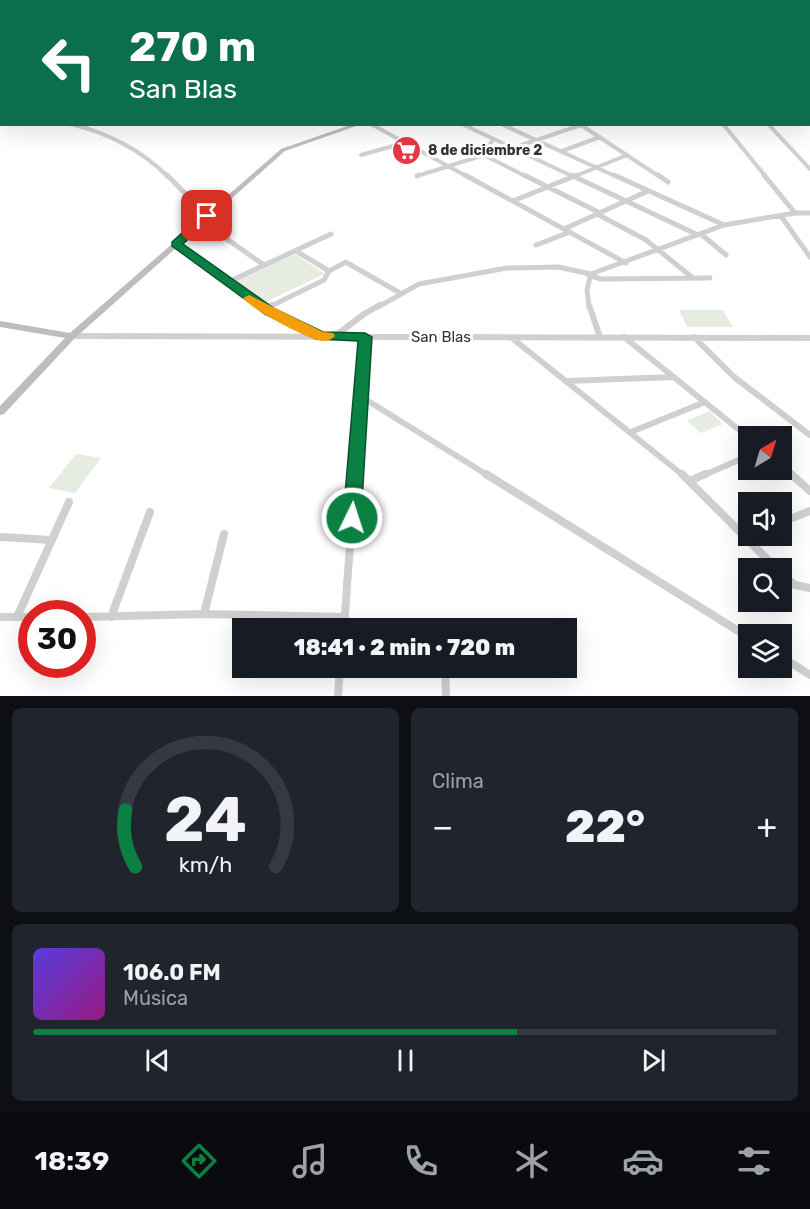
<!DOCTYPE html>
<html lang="es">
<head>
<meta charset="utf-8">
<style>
	:root { --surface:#171b24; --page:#20242c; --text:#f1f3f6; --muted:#9ea1a6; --line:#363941; --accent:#0b8043 }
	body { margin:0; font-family:Rubik,sans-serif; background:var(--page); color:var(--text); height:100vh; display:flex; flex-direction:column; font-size:22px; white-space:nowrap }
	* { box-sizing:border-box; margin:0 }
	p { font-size:20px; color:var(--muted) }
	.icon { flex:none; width:33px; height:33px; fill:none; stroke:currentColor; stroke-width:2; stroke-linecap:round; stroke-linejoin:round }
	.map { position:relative; height:696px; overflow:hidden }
	.panel { display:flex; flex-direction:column; gap:12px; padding:12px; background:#0d0f14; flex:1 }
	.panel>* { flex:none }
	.hud { position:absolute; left:0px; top:0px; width:810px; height:126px; box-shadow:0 6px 24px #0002; background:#0b6e4f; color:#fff; overflow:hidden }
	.needle { width:39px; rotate:38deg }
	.buttons { position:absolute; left:738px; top:426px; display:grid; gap:12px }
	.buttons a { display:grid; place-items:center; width:54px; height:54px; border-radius:0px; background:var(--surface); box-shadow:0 6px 24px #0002; font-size:30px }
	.speed { position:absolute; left:18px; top:600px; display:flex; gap:12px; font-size:30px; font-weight:700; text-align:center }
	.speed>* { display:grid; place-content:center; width:78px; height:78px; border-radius:50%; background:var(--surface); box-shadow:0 6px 24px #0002; line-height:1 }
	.speed .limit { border:9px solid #d22; background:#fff; color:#111 }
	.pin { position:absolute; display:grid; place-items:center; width:51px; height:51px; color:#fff; margin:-26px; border-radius:12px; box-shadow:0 3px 9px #0006 }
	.me { position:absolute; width:66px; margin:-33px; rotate:4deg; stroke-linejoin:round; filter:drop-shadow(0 0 4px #0008) }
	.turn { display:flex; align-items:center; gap:21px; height:126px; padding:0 30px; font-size:27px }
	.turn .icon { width:78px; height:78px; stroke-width:2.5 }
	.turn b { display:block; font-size:42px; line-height:51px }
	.big { font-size:45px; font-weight:800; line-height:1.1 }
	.panel .card { flex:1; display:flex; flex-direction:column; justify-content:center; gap:9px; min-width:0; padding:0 21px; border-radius:9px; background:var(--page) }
	.panel .dial { align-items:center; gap:0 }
	.dial svg { height:156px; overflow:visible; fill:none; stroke:var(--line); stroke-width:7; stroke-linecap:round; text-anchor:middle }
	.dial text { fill:var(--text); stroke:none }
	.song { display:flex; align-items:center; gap:18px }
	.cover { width:72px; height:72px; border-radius:9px; background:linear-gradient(135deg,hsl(250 70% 55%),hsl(310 70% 35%)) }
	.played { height:6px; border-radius:3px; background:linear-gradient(90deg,var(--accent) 65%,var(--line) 65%) }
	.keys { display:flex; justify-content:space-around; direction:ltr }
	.heat { display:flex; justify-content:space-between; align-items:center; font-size:33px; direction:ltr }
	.panel .tiles { flex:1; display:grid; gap:12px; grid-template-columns:1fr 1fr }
	.card:last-child { grid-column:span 2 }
	.trip { position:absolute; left:232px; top:618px; width:345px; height:60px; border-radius:0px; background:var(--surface); box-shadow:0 6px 24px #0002; font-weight:800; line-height:60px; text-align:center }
	.dock { display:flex; height:96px; justify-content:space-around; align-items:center; background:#090b0e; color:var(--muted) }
	.dock .icon { width:42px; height:42px }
	.dock .current { color:var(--accent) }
	.dock b { font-size:27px; color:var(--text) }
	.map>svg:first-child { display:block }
</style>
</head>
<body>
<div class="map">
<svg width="810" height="696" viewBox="0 0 810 696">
	<rect width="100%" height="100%" fill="#fff"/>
	<path fill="#e6ecdf" d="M295,254L325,274L263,303L234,281Z
		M679,310H723L733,327H687Z
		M709,411L723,424L701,433L687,421Z
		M76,454L101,458L75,493L49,488Z"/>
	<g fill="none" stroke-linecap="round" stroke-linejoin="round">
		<path stroke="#d0d0d0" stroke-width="3" d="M428,0L435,2
			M556,0L561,2
			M634,0L638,2
			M729,0L734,2
			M755,0L761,2
			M787,0L792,2
			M251,2L261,0
			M493,2L498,0
			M529,2L537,0
			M576,2L583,0
			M623,2L629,0
			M655,2L661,0"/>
		<path stroke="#d0d0d0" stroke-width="4" d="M808,120L810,122
			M70,124C106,132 142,150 168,177
			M371,124L468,177
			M462,124L574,177
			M501,124L617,177
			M723,124L766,177
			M768,124L810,169
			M513,148L581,125L660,177
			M562,151L600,137
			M361,155L404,143
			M484,155L527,177
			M417,176L484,155L493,139
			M573,177L627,155"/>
		<path stroke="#d0d0d0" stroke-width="5" d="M167,175L207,216
			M465,175L626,263
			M524,175L600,213
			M571,175L698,235
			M614,175L724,225
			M658,175L668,182
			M764,175L795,213
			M417,176L419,175
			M513,201L577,175
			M597,214L646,240L693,278
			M781,216L810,257
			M201,221L264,265
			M564,229L648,191
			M701,234L726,255
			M176,244L260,307
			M536,245L570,232
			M296,251L329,271
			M349,264L400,293
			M588,275L601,279L710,278
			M228,282L331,234
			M269,307L324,280L329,271L346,262
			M378,307L419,284L507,268L558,267L591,274L724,225L795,213H810
			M589,307L587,290L590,277"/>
		<path stroke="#d0d0d0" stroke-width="6" d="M258,305L317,335
			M589,305L600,337
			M264,309L272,305
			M72,336L810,338
			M335,336L364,314L380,305
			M624,337L748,437
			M694,337L734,377L810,435
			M512,338L684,476
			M567,381L673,377
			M360,396L489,476
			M631,432L705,402
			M782,466L793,476
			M355,476L365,337
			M702,476L748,456"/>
		<path stroke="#d0d0d0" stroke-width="8" d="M486,474L748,637
			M682,474L776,568
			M791,474L810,491
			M690,481L705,474
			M782,522L810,511
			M0,537L51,540
			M782,575L795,585L810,588
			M204,614L224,534
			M0,617H32
			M17,617L69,502
			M82,617L204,614L345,617
			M111,617L150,512
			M344,628L355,474
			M782,657L810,675
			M445,668L446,696
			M338,696L340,668"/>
		<path fill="#bdbdbd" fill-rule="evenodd" d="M792,0H798L787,2Z
			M353,124H362L285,151L75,338L4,414L0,415V406L65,338L0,327V321L70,333L281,149Z"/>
	</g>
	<path fill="#0b8043" stroke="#07532c" stroke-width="1.5" d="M204,213H211L213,216L183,244L275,309L323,332L365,333L372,337L361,518L358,523L352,525L346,523L343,518L358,341L316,339L265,314L172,246V242Z"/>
	<path fill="#f59e0b" d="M249,295L323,332L333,333L335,336C330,341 324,342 317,340C301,335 254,311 243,298Z"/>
	<defs>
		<symbol id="supermarket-disc" viewBox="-11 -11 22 22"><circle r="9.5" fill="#e63946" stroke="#fff"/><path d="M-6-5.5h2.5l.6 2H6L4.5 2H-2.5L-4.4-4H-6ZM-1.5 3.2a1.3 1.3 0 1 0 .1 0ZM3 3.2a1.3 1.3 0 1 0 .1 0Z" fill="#fff"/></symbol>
	</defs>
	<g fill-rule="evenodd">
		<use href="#supermarket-disc" x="390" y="134" width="33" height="33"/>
	</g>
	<g text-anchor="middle" stroke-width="6" stroke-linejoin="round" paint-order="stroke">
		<g font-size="14" font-weight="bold" fill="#333" stroke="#fff" text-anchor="start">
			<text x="428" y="155">8 de diciembre 2</text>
		</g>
		<g font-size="15" fill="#333" stroke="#fff">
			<text x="441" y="342">San Blas</text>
		</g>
	</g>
</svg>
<div class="buttons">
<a><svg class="needle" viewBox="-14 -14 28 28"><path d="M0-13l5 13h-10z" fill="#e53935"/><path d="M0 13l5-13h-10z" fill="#9ea1a6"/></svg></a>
<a><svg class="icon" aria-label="sound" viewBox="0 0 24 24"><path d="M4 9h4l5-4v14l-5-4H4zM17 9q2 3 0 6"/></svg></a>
<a><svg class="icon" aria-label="search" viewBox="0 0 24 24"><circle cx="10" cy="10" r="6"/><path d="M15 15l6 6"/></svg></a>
<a><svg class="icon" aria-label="layers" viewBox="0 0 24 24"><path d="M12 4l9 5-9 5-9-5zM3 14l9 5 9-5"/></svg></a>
</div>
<div class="speed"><div class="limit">30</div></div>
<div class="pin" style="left:207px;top:216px;background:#d93025"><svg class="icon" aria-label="arrive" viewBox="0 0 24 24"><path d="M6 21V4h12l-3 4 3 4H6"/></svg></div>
<svg class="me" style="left:352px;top:518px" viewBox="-20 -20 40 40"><circle r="17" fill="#0b8043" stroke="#fff" stroke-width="3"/><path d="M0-11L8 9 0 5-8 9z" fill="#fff"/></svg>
<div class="trip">18:41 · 2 min · 720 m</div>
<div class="hud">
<div class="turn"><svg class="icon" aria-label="left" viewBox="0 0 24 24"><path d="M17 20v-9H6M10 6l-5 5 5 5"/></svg><div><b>270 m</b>San Blas</div></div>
</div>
</div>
<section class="panel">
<div class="tiles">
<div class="card dial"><svg viewBox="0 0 100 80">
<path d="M14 69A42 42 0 1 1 86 69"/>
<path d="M14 69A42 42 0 0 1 9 40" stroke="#0b8043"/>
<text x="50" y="56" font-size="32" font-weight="700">24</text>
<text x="50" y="72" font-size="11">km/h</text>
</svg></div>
<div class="card"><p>Clima</p>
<div class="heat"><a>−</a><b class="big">22°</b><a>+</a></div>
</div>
<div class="card">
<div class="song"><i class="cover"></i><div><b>106.0 FM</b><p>Música</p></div></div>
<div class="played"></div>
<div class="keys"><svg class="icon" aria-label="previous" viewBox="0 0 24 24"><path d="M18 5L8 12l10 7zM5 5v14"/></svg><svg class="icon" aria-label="pause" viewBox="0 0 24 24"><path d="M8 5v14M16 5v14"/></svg><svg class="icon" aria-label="next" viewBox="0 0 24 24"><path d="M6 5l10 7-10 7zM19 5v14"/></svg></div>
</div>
</div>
</section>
<nav class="dock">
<b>18:39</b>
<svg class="icon current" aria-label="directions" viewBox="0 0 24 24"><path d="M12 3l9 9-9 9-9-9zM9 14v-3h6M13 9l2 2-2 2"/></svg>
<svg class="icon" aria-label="music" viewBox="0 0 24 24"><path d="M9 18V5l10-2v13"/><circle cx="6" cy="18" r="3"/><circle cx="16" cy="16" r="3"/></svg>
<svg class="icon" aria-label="phone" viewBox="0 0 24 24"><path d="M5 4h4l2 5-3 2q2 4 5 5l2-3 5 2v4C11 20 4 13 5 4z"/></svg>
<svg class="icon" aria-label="climate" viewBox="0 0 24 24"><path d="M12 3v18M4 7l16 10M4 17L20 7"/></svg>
<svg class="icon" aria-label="car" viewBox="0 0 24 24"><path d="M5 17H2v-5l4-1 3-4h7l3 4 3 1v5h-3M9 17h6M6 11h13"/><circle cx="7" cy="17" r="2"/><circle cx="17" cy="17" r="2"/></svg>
<svg class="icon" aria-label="filters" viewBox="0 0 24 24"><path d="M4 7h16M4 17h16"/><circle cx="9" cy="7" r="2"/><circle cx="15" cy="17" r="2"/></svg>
</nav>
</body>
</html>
